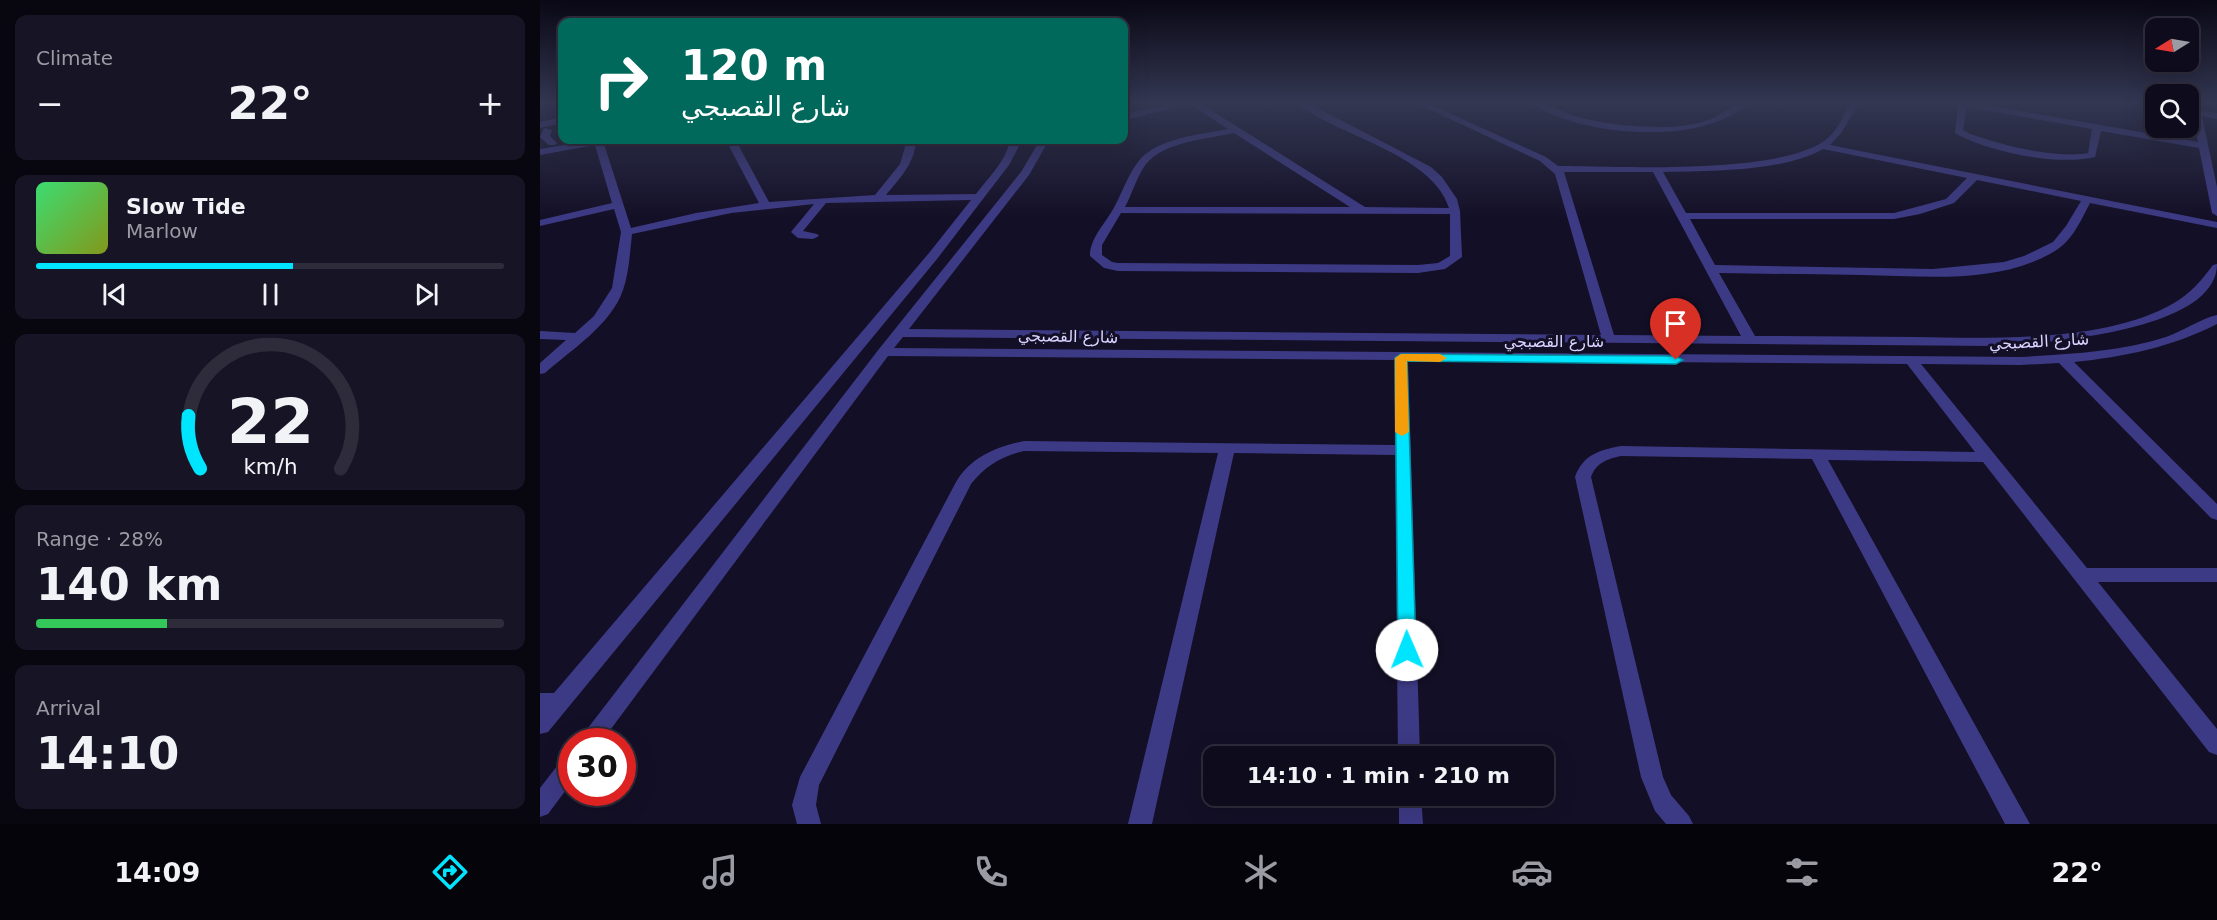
<!DOCTYPE html>
<html lang="en">
<head>
<meta charset="utf-8">
<style>
	:root { --surface:#0e0b1c; --page:#171425; --text:#f1f3f6; --muted:#9b9ba3; --line:#2e2b3b; --accent:#00e5ff }
	body { margin:0; font-family:"DejaVu Sans","Noto Naskh Arabic",sans-serif; background:var(--page); color:var(--text); height:100vh; display:flex; flex-direction:column; font-size:22px; white-space:nowrap }
	* { box-sizing:border-box; margin:0 }
	p { font-size:20px; color:var(--muted) }
	.icon { flex:none; width:33px; height:33px; fill:none; stroke:currentColor; stroke-width:2; stroke-linecap:round; stroke-linejoin:round }
	.map { position:relative; flex:1; overflow:hidden }
	.sheet { display:flex; flex-direction:column; gap:15px; padding:15px; background:#08060f; width:540px }
	.sheet>* { flex:none }
	.guide { position:absolute; left:18px; top:18px; width:570px; height:126px; border-radius:12px; box-shadow:0 6px 24px #0002,0 0 0 2px var(--line); background:#00695c; color:#fff; overflow:hidden }
	.needle { width:39px; rotate:259deg }
	.buttons { position:absolute; left:1605px; top:18px; display:grid; gap:12px }
	.buttons a { display:grid; place-items:center; width:54px; height:54px; border-radius:12px; background:var(--surface); box-shadow:0 6px 24px #0002,0 0 0 2px var(--line); font-size:30px }
	.speed { position:absolute; left:18px; top:728px; display:flex; gap:12px; font-size:30px; font-weight:700; text-align:center }
	.speed>* { display:grid; place-content:center; width:78px; height:78px; border-radius:50%; background:var(--surface); box-shadow:0 6px 24px #0002,0 0 0 2px var(--line); line-height:1 }
	.speed .limit { border:9px solid #d22; background:#fff; color:#111 }
	.pin { position:absolute; display:grid; place-items:center; width:51px; height:51px; color:#fff; margin:-62px -26px; border-radius:50% 50% 50% 0; rotate:-45deg; box-shadow:0 0 6px #0007 }
	.pin .icon { rotate:45deg }
	.me { position:absolute; width:66px; margin:-33px; rotate:359deg; stroke-linejoin:round; filter:drop-shadow(0 0 4px #0008) }
	.turn { display:flex; align-items:center; gap:21px; height:126px; padding:0 24px; font-size:27px }
	.turn .icon { width:78px; height:78px; stroke-width:2.5 }
	.turn b { display:block; font-size:42px; line-height:51px }
	.big { font-size:45px; font-weight:800; line-height:1.1 }
	.sheet .card { flex:1; display:flex; flex-direction:column; justify-content:center; gap:9px; min-width:0; padding:0 21px; border-radius:12px; background:var(--page) }
	.sheet .dial { align-items:center; gap:0 }
	.dial svg { height:156px; overflow:visible; fill:none; stroke:var(--line); stroke-width:7; stroke-linecap:round; text-anchor:middle }
	.dial text { fill:var(--text); stroke:none }
	.song { display:flex; align-items:center; gap:18px }
	.cover { width:72px; height:72px; border-radius:9px; background:linear-gradient(135deg,hsl(140 70% 55%),hsl(70 70% 35%)) }
	.played { height:6px; border-radius:3px; background:linear-gradient(90deg,var(--accent) 55%,var(--line) 55%) }
	.keys { display:flex; justify-content:space-around; direction:ltr }
	.heat { display:flex; justify-content:space-between; align-items:center; font-size:33px; direction:ltr }
	.charge { height:9px; border-radius:4px; background:linear-gradient(90deg,#34c759 28%,var(--line) 0) }
	.trip { position:absolute; left:663px; top:746px; width:351px; height:60px; border-radius:12px; background:var(--surface); box-shadow:0 6px 24px #0002,0 0 0 2px var(--line); font-weight:800; line-height:60px; text-align:center }
	.tabs { display:flex; height:96px; justify-content:space-around; align-items:center; background:#06040b; color:var(--muted) }
	.tabs .icon { width:42px; height:42px }
	.tabs .selected { color:var(--accent) }
	.tabs b { font-size:27px; color:var(--text) }
	main { display:flex; flex:1; min-height:0 }
	.map>svg:first-child { display:block }
</style>
</head>
<body>
<main>
<section class="sheet">
<div class="card"><p>Climate</p>
<div class="heat"><a>−</a><b class="big">22°</b><a>+</a></div>
</div>
<div class="card">
<div class="song"><i class="cover"></i><div><b>Slow Tide</b><p>Marlow</p></div></div>
<div class="played"></div>
<div class="keys"><svg class="icon" aria-label="previous" viewBox="0 0 24 24"><path d="M18 5L8 12l10 7zM5 5v14"/></svg><svg class="icon" aria-label="pause" viewBox="0 0 24 24"><path d="M8 5v14M16 5v14"/></svg><svg class="icon" aria-label="next" viewBox="0 0 24 24"><path d="M6 5l10 7-10 7zM19 5v14"/></svg></div>
</div>
<div class="card dial"><svg viewBox="0 0 100 80">
<path d="M14 69A42 42 0 1 1 86 69"/>
<path d="M14 69A42 42 0 0 1 8 42" stroke="#00e5ff"/>
<text x="50" y="56" font-size="32" font-weight="700">22</text>
<text x="50" y="72" font-size="11">km/h</text>
</svg></div>
<div class="card"><p>Range · 28%</p><b class="big">140 km</b><div class="charge"></div></div>
<div class="card"><p>Arrival</p><b class="big">14:10</b></div>
</section>
<div class="map">
<svg width="1677" height="824" viewBox="0 0 1677 824">
	<rect width="100%" height="100%" fill="#130f26"/>
	<g fill="none" stroke-linecap="round" stroke-linejoin="round">
		<path fill="#3d3a85" fill-rule="evenodd" d="M637,102H658L825,207L909,208C892,153 796,136 755,102H766L891,167L902,177L917,199L920,211L922,257L905,269L878,273L578,271L564,268L550,256C550,239 563,226 572,211C581,196 587,176 598,162C617,137 660,135 688,129L650,104L584,120V114ZM694,133L810,207H585C592,194 597,176 606,164C625,141 668,139 694,133ZM581,213L910,214V256L898,263L878,265L578,263L572,262L562,255V245Z
			M874,102H885L1006,157L1018,166C1077,166 1247,176 1289,137C1299,128 1304,113 1312,102H1320L1301,133L1290,145L1677,222V228L1550,203C1541,220 1533,240 1515,251C1459,285 1385,276 1322,275C1274,274 1227,274 1179,273L1215,336C1268,336 1321,337 1374,337C1451,338 1566,343 1634,303C1651,293 1661,281 1673,265L1677,264C1677,332 1503,343 1454,346L363,337L354,348L1480,357C1529,354 1579,352 1626,337C1643,331 1660,319 1677,315V324C1632,347 1584,357 1534,362L1677,504V520L1671,518L1519,363L1480,365L1381,364L1547,568H1677V582H1558L1677,729V755L1669,752L1443,462L1288,460L1490,824H1465L1272,459L1081,456C1067,459 1056,463 1051,477L1123,777L1131,795L1149,816L1153,824H1126L1115,811L1101,777L1035,477C1043,455 1059,450 1081,446L1435,452L1367,364L868,360L880,756H858L855,455L694,453L612,824H588L678,453L484,451C462,456 445,466 431,484L279,785L276,805L281,824H257L252,805L260,777L416,482C431,457 456,447 484,441L855,445L854,360L348,356L62,741H38L339,349L481,172L500,140H509L489,175L369,329L1061,335L1015,174L1000,161ZM1283,149L1427,178L1406,199L1354,213H1146L1123,172C1168,171 1244,172 1283,149ZM1024,172H1113L1201,336L1074,335ZM1437,180L1541,201L1526,226L1513,242L1484,256L1464,262L1393,269L1175,265L1150,219H1354L1380,214L1414,203Z
			M990,102C1008,102 1021,112 1038,117C1065,124 1094,127 1122,127C1137,127 1153,125 1168,120C1183,115 1194,102 1209,102C1166,147 1037,137 990,102Z
			M1409,102H1429L1658,142L1651,102H1659L1661,111L1677,113V119L1662,116L1677,187V216L1672,213L1659,148L1561,131L1555,157C1518,166 1448,152 1415,133L1418,106ZM1427,107L1552,129L1548,153C1513,159 1463,145 1430,134L1423,130Z
			M22,117V123L0,128V122Z
			M4,128L12,130L10,136L17,143L15,145H9L0,137Z
			M54,140H73L64,144L91,228L156,213L219,203L190,148L189,144L194,140H205L199,145L200,148L229,202L335,195L360,164L367,140H376C375,163 360,178 346,195L436,194C449,177 466,161 470,140H479L478,148L469,165L397,259L8,732L0,734V693H14L389,253L431,200L286,203L263,231L277,234L279,236L273,239L258,238L251,232L274,204L191,213L92,234C90,252 89,273 83,290C71,325 32,349 5,373L0,374V363L26,340L0,339V331L35,333L54,316L72,288L81,232L74,209L0,226V220L72,203L55,145L0,155V149Z
			M32,754V782L8,814L0,817V788L24,757Z
			M859,795H881L883,824H859Z"/>
	</g>
	<linearGradient id="sky" x2="0" y2="1"><stop stop-color="#0a0815"/><stop offset="0.47" stop-color="#333752"/><stop offset="1" stop-color="#333752" stop-opacity="0"/></linearGradient>
	<rect width="1677" height="218" fill="url(#sky)"/>
	<path fill="#00e5ff" stroke="#0095a6" stroke-width="1.5" d="M861,354L1136,356L1143,360L1136,364L867,361L876,650L874,655L867,658L861,655L858,650L855,358Z"/>
	<path fill="#f59e0b" d="M861,354H900L907,358L900,362L867,361L869,432L862,436L855,432V358Z"/>
	<g text-anchor="middle" stroke-width="6" stroke-linejoin="round" paint-order="stroke">
		<g font-size="16" fill="#d9d4ff" stroke="#130f26">
			<text transform="translate(528 336) rotate(1)" y="6">شارع القصبجي</text>
			<text x="1014" y="347">شارع القصبجي</text>
			<text transform="translate(1499 341) rotate(-3)" y="6">شارع القصبجي</text>
		</g>
	</g>
</svg>
<div class="buttons">
<a><svg class="needle" viewBox="-14 -14 28 28"><path d="M0-13l5 13h-10z" fill="#e53935"/><path d="M0 13l5-13h-10z" fill="#9b9ba3"/></svg></a>
<a><svg class="icon" aria-label="search" viewBox="0 0 24 24"><circle cx="10" cy="10" r="6"/><path d="M15 15l6 6"/></svg></a>
</div>
<div class="speed"><div class="limit">30</div></div>
<div class="pin" style="left:1136px;top:360px;background:#d93025"><svg class="icon" aria-label="arrive" viewBox="0 0 24 24"><path d="M6 21V4h12l-3 4 3 4H6"/></svg></div>
<svg class="me" style="left:867px;top:650px" viewBox="-20 -20 40 40"><circle r="19" fill="#fff"/><path d="M0-13L10 11 0 6-10 11z" fill="#00e5ff"/></svg>
<div class="trip">14:10 · 1 min · 210 m</div>
<div class="guide">
<div class="turn"><svg class="icon" aria-label="right" viewBox="0 0 24 24"><path d="M7 20v-9h11M14 6l5 5-5 5"/></svg><div><b>120 m</b>شارع القصبجي</div></div>
</div>
</div>
</main>
<nav class="tabs">
<b>14:09</b>
<svg class="icon selected" aria-label="directions" viewBox="0 0 24 24"><path d="M12 3l9 9-9 9-9-9zM9 14v-3h6M13 9l2 2-2 2"/></svg>
<svg class="icon" aria-label="music" viewBox="0 0 24 24"><path d="M9 18V5l10-2v13"/><circle cx="6" cy="18" r="3"/><circle cx="16" cy="16" r="3"/></svg>
<svg class="icon" aria-label="phone" viewBox="0 0 24 24"><path d="M5 4h4l2 5-3 2q2 4 5 5l2-3 5 2v4C11 20 4 13 5 4z"/></svg>
<svg class="icon" aria-label="climate" viewBox="0 0 24 24"><path d="M12 3v18M4 7l16 10M4 17L20 7"/></svg>
<svg class="icon" aria-label="car" viewBox="0 0 24 24"><path d="M5 17H2v-5l4-1 3-4h7l3 4 3 1v5h-3M9 17h6M6 11h13"/><circle cx="7" cy="17" r="2"/><circle cx="17" cy="17" r="2"/></svg>
<svg class="icon" aria-label="filters" viewBox="0 0 24 24"><path d="M4 7h16M4 17h16"/><circle cx="9" cy="7" r="2"/><circle cx="15" cy="17" r="2"/></svg>
<b>22°</b>
</nav>
</body>
</html>
